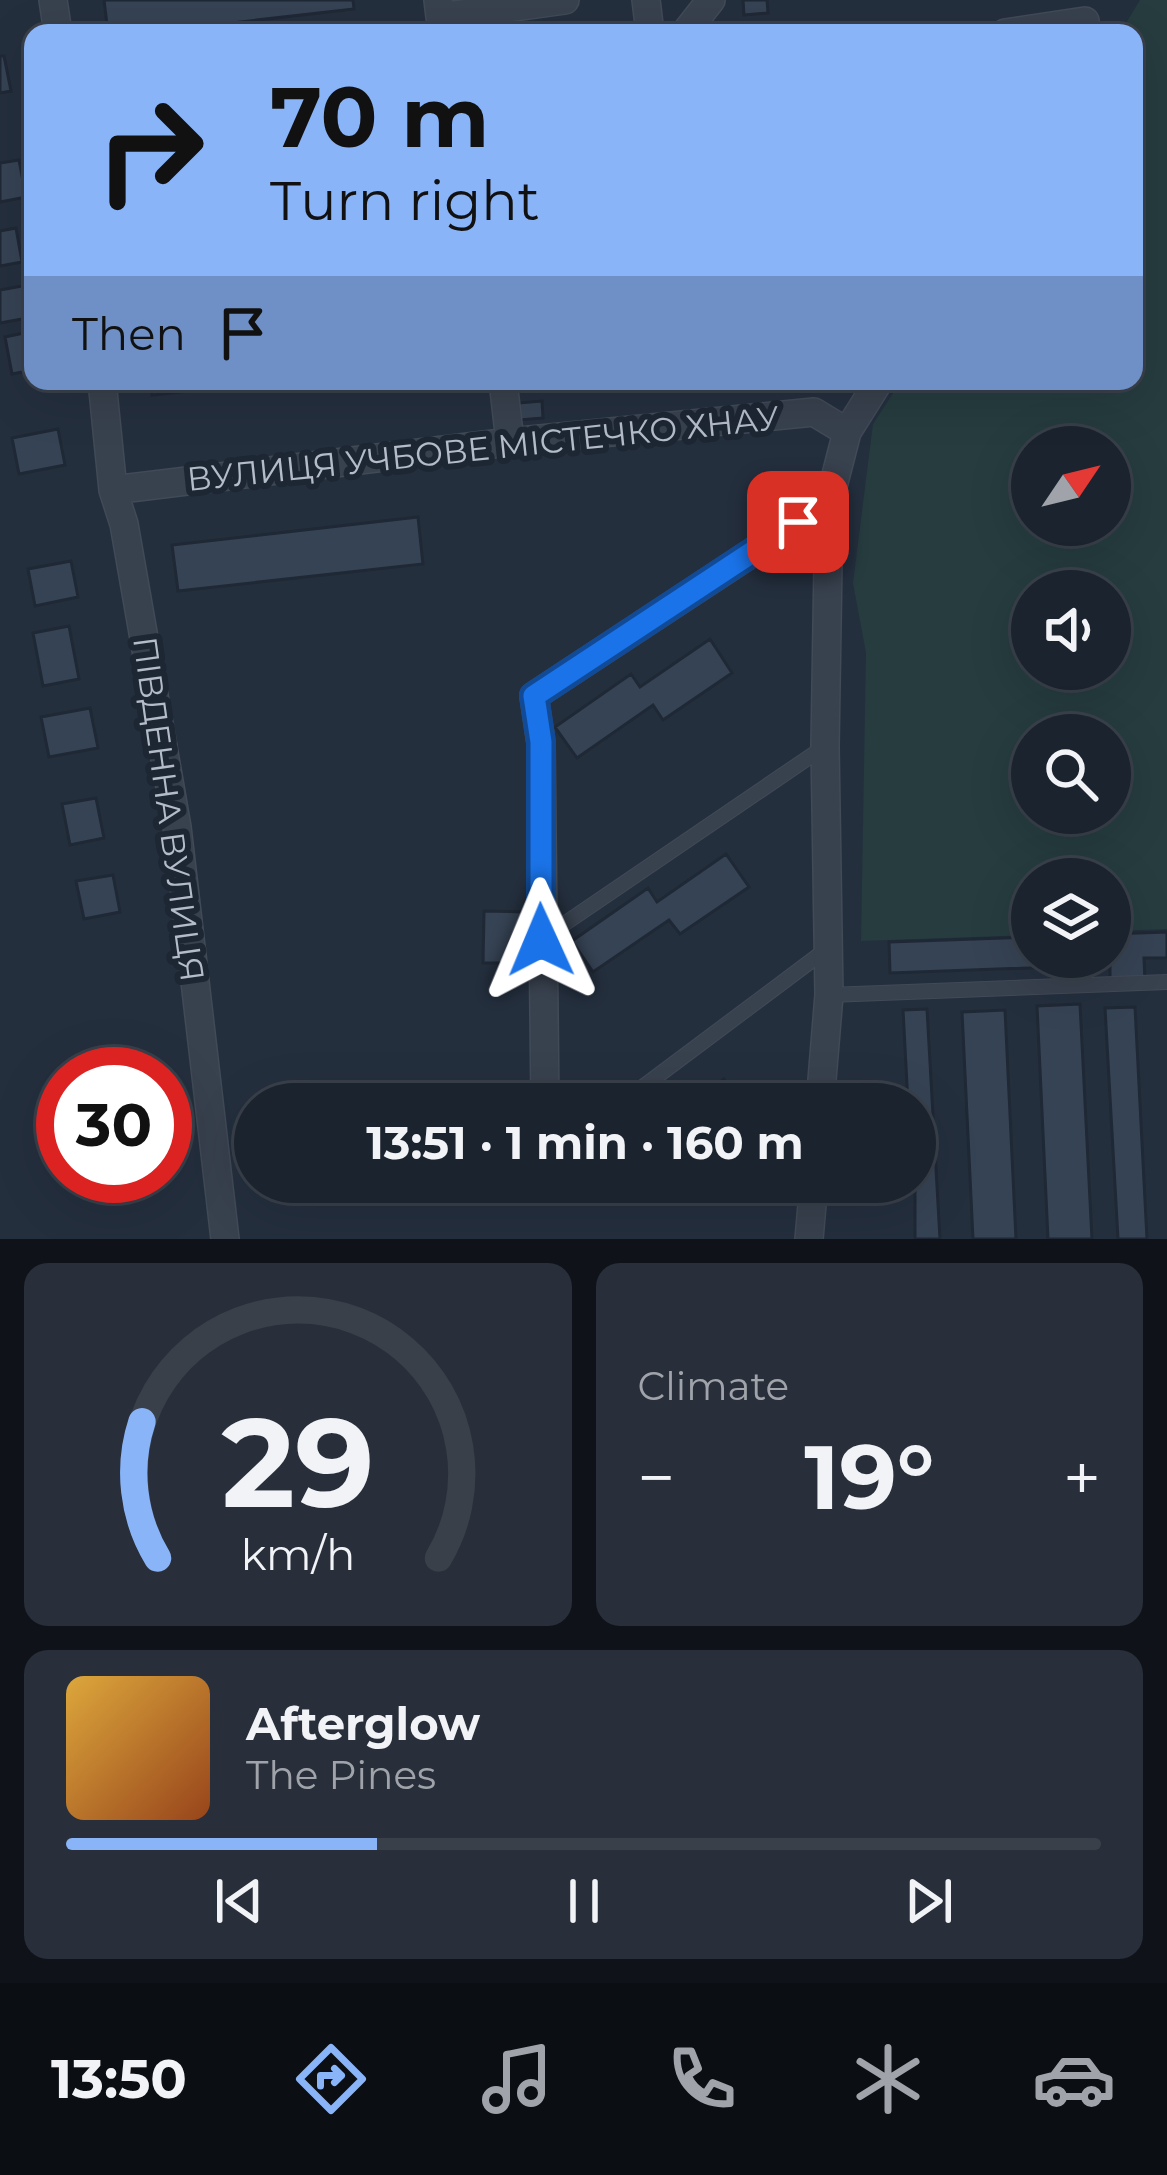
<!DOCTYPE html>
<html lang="en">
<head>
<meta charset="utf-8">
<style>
	:root { --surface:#1b232e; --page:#282f3a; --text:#f1f3f6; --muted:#a0a4aa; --line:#39404a; --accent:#8ab4f8 }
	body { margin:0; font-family:Montserrat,sans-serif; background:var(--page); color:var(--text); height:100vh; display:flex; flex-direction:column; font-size:45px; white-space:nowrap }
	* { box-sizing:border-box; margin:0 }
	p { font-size:39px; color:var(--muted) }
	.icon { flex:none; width:66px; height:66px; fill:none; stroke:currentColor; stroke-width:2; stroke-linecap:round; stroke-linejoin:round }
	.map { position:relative; height:1239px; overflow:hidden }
	.sheet { display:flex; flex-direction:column; gap:24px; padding:24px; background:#0f1319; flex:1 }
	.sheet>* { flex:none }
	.guide { position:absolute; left:24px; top:24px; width:1119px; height:366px; border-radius:24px; box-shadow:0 12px 48px #0002,0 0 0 3px var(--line); background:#8ab4f8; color:#111; overflow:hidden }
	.needle { width:78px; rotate:55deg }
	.tools { position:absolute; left:1011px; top:426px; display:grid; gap:24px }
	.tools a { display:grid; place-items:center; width:120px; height:120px; border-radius:50%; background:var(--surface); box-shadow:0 12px 48px #0002,0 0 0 3px var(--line); font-size:60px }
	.speed { position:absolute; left:36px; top:1047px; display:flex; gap:24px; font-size:60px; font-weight:700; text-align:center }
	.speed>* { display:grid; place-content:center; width:156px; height:156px; border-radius:50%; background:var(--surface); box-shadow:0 12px 48px #0002,0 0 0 3px var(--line); line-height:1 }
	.speed .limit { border:18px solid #d22; background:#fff; color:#111 }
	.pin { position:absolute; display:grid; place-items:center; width:102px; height:102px; color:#fff; margin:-51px; border-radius:24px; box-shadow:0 6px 18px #0006 }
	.me { position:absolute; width:132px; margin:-66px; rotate:359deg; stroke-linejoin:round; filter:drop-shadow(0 0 9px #0008) }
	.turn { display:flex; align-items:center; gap:42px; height:252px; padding:0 48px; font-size:54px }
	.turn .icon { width:156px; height:156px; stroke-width:2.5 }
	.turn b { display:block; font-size:84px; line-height:102px }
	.then { display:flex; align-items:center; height:114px; padding:0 48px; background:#0003; gap:24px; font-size:45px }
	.big { font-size:90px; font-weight:700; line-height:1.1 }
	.sheet .widget { flex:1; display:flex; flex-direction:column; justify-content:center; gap:18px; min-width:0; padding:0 42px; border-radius:24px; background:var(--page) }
	.sheet .dial { align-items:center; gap:0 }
	.dial svg { height:312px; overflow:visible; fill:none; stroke:var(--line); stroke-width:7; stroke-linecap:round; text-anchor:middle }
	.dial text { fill:var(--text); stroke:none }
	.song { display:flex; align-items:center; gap:36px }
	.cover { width:144px; height:144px; border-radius:18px; background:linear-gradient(135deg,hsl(40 70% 55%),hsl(20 70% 35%)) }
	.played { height:12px; border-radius:6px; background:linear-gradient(90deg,var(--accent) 30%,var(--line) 30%) }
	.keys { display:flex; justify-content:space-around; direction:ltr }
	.heat { display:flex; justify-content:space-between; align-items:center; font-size:66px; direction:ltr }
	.sheet .tiles { flex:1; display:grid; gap:24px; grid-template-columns:1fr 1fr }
	.widget:last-child { grid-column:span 2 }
	.trip { position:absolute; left:234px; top:1083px; width:702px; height:120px; border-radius:60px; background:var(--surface); box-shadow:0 12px 48px #0002,0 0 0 3px var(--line); font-weight:700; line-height:120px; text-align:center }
	.tabs { display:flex; height:192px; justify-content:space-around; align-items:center; background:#0b0e12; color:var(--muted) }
	.tabs .icon { width:84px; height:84px }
	.tabs .selected { color:var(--accent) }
	.tabs b { font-size:54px; color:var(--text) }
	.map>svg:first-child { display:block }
</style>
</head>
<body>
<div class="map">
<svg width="1167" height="1239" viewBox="0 0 1167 1239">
	<rect width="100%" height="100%" fill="#242f3e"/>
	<path fill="#263c3f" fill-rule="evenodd" d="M1140,0H1167V929L1110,931V879H1032V935L861,941L866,653L853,583L873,424L901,381H1134V33H1120ZM1032,447H1110V525H1032ZM1032,591H1110V669H1032ZM1032,735H1110V813H1032Z"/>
	<path fill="#364354" stroke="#1f2835" stroke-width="3" d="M104,0H353L354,9L143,33H108Z
		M743,0H767L768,13L744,15Z
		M0,56H4L11,91L0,93Z
		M19,160L26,197L0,202V163Z
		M16,228L22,262L0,266V231Z
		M33,284V317L0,323V290Z
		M33,331V370L12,374L5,337Z
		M151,381H281L152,395Z
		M542,401L543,418L519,420L518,403Z
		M58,429L65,465L19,474L12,438Z
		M418,517L423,564L178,591L172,545Z
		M71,561L78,597L35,606L28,569Z
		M69,626L79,679L43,686L33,633Z
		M710,639L732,673L663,720L653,705L577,758L555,727L631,674L640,687Z
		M90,708L98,748L49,757L41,717Z
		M96,798L104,838L70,845L62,804Z
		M726,854L749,887L680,934L669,920L593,972L572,941L648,888L657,902Z
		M113,875L120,912L84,919L76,881Z
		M484,911L526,912L525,963H483Z
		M1167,932V958H1144L1145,983L1110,984V965L890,973L889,942L1032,937V957H1110V934Z
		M1080,1004L1092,1239H1048L1037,1006Z
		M1135,1007L1147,1239H1118L1105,1008Z
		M927,1009L940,1239H915V1104H908L903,1010Z
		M1005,1010L1016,1239H973L962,1012Z
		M724,1079L741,1104H688Z
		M581,1182H614L591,1197Z"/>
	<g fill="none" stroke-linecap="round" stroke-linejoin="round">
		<defs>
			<path id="service" d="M545,937L824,747
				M829,995L1167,982
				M620,1104L827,949"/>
			<path id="minor" d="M53,0L58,33
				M438,0L440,17L565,0
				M646,0L650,33
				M685,33L711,0
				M1005,33L1085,21
				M102,381L113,490L124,524L177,827L225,1239
				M503,381L510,442
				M113,490L510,442L814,412L847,432
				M545,1104L541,743L534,696L829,502
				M820,1104L829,995L825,746L829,502L847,432L879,381
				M809,1239L814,1182"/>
		</defs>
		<use href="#service" stroke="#414a57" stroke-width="16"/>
		<use href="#minor" stroke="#414a57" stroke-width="30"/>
		<use href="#service" stroke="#38414e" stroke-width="14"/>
		<use href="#minor" stroke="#38414e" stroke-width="27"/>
	</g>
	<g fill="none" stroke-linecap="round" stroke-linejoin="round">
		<defs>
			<path id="route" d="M541,940V742L534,696L798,522"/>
		</defs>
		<use href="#route" stroke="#114b97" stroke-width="30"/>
		<use href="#route" stroke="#1a73e8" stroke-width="21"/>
	</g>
	<g text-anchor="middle" stroke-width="12" stroke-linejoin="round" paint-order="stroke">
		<g font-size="33" fill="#b4bcc9" stroke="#1d2633">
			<text transform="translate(483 448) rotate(-6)" y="12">ВУЛИЦЯ УЧБОВЕ МІСТЕЧКО ХНАУ</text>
			<text transform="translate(169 809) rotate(82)" y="12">ПІВДЕННА ВУЛИЦЯ</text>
		</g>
	</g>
</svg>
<div class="tools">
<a><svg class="needle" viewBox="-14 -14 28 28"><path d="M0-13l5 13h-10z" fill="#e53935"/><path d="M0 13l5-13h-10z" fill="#a0a4aa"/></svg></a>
<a><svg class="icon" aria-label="sound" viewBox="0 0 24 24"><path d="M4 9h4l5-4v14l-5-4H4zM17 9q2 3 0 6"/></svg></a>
<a><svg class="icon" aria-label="search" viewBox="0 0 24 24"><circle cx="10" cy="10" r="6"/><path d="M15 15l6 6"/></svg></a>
<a><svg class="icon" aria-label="layers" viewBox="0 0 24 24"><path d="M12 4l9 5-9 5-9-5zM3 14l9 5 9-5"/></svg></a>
</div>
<div class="speed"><div class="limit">30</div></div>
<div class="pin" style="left:798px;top:522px;background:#d93025"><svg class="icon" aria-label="arrive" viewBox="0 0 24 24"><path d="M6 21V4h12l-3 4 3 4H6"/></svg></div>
<svg class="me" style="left:541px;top:940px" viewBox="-20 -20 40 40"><path d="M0-17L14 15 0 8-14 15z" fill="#1a73e8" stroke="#fff" stroke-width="4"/></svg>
<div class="trip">13:51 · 1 min · 160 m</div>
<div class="guide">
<div class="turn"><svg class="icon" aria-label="right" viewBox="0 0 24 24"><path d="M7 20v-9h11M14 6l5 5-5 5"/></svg><div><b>70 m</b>Turn right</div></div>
<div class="then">Then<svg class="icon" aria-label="arrive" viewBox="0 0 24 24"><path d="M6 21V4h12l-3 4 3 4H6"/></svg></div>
</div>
</div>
<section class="sheet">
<div class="tiles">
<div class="widget dial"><svg viewBox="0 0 100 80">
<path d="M14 69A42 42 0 1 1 86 69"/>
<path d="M14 69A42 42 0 0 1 10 34" stroke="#8ab4f8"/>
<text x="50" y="56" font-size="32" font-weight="700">29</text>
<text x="50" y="72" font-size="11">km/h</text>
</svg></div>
<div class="widget"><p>Climate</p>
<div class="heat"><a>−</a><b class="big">19°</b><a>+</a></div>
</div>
<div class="widget">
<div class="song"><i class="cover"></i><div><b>Afterglow</b><p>The Pines</p></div></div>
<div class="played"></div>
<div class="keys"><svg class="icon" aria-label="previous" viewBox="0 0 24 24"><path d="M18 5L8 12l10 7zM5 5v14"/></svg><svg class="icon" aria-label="pause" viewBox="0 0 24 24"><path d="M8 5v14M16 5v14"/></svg><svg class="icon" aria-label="next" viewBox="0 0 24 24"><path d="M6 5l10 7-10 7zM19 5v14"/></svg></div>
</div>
</div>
</section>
<nav class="tabs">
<b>13:50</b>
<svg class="icon selected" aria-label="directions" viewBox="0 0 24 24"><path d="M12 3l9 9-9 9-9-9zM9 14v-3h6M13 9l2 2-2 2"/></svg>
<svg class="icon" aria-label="music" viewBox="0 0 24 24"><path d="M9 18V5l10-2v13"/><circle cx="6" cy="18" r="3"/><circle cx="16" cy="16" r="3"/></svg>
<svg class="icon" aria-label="phone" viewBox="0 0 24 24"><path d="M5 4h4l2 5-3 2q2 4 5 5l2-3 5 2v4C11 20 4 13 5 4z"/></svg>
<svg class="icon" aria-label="climate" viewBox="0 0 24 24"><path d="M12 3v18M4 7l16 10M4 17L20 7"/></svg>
<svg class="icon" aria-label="car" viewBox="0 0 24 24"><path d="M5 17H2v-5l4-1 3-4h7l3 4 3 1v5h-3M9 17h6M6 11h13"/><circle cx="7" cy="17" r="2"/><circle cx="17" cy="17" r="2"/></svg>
</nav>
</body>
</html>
